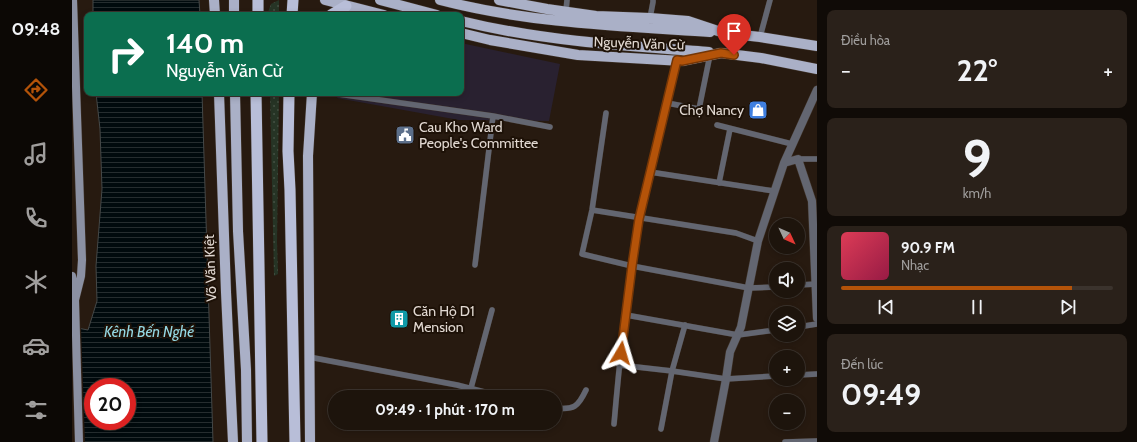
<!DOCTYPE html>
<html lang="vi">
<head>
<meta charset="utf-8">
<style>
	:root { --surface:#1d140c; --page:#2a211a; --text:#f1f3f6; --muted:#a09e9d; --line:#3b332d; --accent:#b45309 }
	body { margin:0; font-family:Cabin,sans-serif; background:var(--page); color:var(--text); height:100vh; display:flex; flex-direction:column; font-size:15px; white-space:nowrap }
	* { box-sizing:border-box; margin:0 }
	p { font-size:13px; color:var(--muted) }
	.icon { flex:none; width:22px; height:22px; fill:none; stroke:currentColor; stroke-width:2; stroke-linecap:round; stroke-linejoin:round }
	.map { position:relative; flex:1; overflow:hidden }
	.panel { display:flex; flex-direction:column; gap:10px; padding:10px; background:#100b07; width:320px }
	.panel>* { flex:none }
	.hud { position:absolute; left:12px; top:12px; width:380px; height:84px; border-radius:8px; box-shadow:0 2px 6px #0003,0 0 0 1px var(--line); background:#0b6e4f; color:#fff; overflow:hidden }
	.needle { width:26px; rotate:134deg }
	.controls { position:absolute; left:697px; top:218px; display:grid; gap:8px }
	.controls a { display:grid; place-items:center; width:36px; height:36px; border-radius:50%; background:var(--surface); box-shadow:0 2px 6px #0003,0 0 0 1px var(--line); font-size:20px }
	.speed { position:absolute; left:12px; top:378px; display:flex; gap:8px; font-size:20px; font-weight:700; text-align:center }
	.speed>* { display:grid; place-content:center; width:52px; height:52px; border-radius:50%; background:var(--surface); box-shadow:0 2px 6px #0003,0 0 0 1px var(--line); line-height:1 }
	.speed .limit { border:6px solid #d22; background:#fff; color:#111 }
	.pin { position:absolute; display:grid; place-items:center; width:34px; height:34px; color:#fff; margin:-41px -17px; border-radius:50% 50% 50% 0; rotate:-45deg; box-shadow:0 0 4px #0007 }
	.pin .icon { rotate:45deg }
	.me { position:absolute; width:44px; margin:-22px; rotate:7deg; stroke-linejoin:round; filter:drop-shadow(0 0 3px #0008) }
	.turn { display:flex; align-items:center; gap:14px; height:84px; padding:0 16px; font-size:18px }
	.turn .icon { width:52px; height:52px; stroke-width:2.5 }
	.turn b { display:block; font-size:28px; line-height:34px }
	.big { font-size:30px; font-weight:800; line-height:1.1 }
	.panel .card { flex:1; display:flex; flex-direction:column; justify-content:center; gap:6px; min-width:0; padding:0 14px; border-radius:8px; background:var(--page) }
	.panel .dial { align-items:center; gap:0 }
	.dial b { font-size:52px; line-height:1 }
	.song { display:flex; align-items:center; gap:12px }
	.cover { width:48px; height:48px; border-radius:6px; background:linear-gradient(135deg,hsl(350 70% 55%),hsl(340 70% 35%)) }
	.played { height:4px; border-radius:2px; background:linear-gradient(90deg,var(--accent) 85%,var(--line) 85%) }
	.keys { display:flex; justify-content:space-around; direction:ltr }
	.heat { display:flex; justify-content:space-between; align-items:center; font-size:22px; direction:ltr }
	.trip { position:absolute; left:256px; top:390px; width:234px; height:40px; border-radius:20px; background:var(--surface); box-shadow:0 2px 6px #0003,0 0 0 1px var(--line); font-weight:800; line-height:40px; text-align:center }
	main { display:flex; flex:1; min-height:0 }
	.tab-bar { display:flex; flex-direction:column; width:72px; justify-content:space-around; align-items:center; background:#0c0805; color:var(--muted) }
	.tab-bar .icon { width:28px; height:28px }
	.tab-bar .active { color:var(--accent) }
	.tab-bar b { font-size:18px; color:var(--text) }
	.map>svg:first-child { display:block }
</style>
</head>
<body>
<main>
<nav class="tab-bar">
<b>09:48</b>
<svg class="icon active" aria-label="directions" viewBox="0 0 24 24"><path d="M12 3l9 9-9 9-9-9zM9 14v-3h6M13 9l2 2-2 2"/></svg>
<svg class="icon" aria-label="music" viewBox="0 0 24 24"><path d="M9 18V5l10-2v13"/><circle cx="6" cy="18" r="3"/><circle cx="16" cy="16" r="3"/></svg>
<svg class="icon" aria-label="phone" viewBox="0 0 24 24"><path d="M5 4h4l2 5-3 2q2 4 5 5l2-3 5 2v4C11 20 4 13 5 4z"/></svg>
<svg class="icon" aria-label="climate" viewBox="0 0 24 24"><path d="M12 3v18M4 7l16 10M4 17L20 7"/></svg>
<svg class="icon" aria-label="car" viewBox="0 0 24 24"><path d="M5 17H2v-5l4-1 3-4h7l3 4 3 1v5h-3M9 17h6M6 11h13"/><circle cx="7" cy="17" r="2"/><circle cx="17" cy="17" r="2"/></svg>
<svg class="icon" aria-label="filters" viewBox="0 0 24 24"><path d="M4 7h16M4 17h16"/><circle cx="9" cy="7" r="2"/><circle cx="15" cy="17" r="2"/></svg>
</nav>
<div class="map">
<svg width="745" height="442" viewBox="0 0 745 442">
	<defs>
		<pattern id="green-dots" width="8" height="8" patternUnits="userSpaceOnUse"><rect width="8" height="8" fill="#263425"/><path d="M2 2h.1M6 6h.1" fill="none" stroke="#455144" stroke-width="1.8" stroke-linecap="round"/></pattern>
		<pattern id="water-rules" width="6" height="5" patternUnits="userSpaceOnUse"><rect width="6" height="5" fill="#000a0d"/><path d="M0 2.5h6" fill="none" stroke="#252d2f"/></pattern>
	</defs>
	<rect width="100%" height="100%" fill="#271a10"/>
	<path fill="#292130" d="M389,43L488,64L477,121L387,120L265,98L266,93H389Z"/>
	<path fill="url(#green-dots)" d="M207,0V15H195L199,4Z
		M198,93H207L205,242L206,274L202,276Z"/>
	<path fill="url(#water-rules)" stroke="#444848" fill-rule="evenodd" d="M21,0H127L128,15H21Z
		M24,93H130L141,442H0V327L16,330L25,301L24,266L30,189L28,129ZM21,387H55V421H21Z"/>
	<path fill="#271a10" d="M0,325L9,327L13,442H0Z"/>
	<g fill="none" stroke-linecap="round" stroke-linejoin="round">
		<defs>
			<path id="service" d="M494,11L495,0
				M578,18L581,2V0
				M688,37L698,0
				M259,93L421,116L478,127
				M595,103L627,109L638,55
				M534,113L520,210L510,254L560,266L677,288L704,287
				M645,125L720,144
				M726,159H745
				M578,172L702,191
				M647,183L658,129
				M520,210L664,233L686,241
				M403,265L421,116
				M726,285L745,284
				M554,315L666,335L704,330
				M726,327L745,324
				M237,357L385,385L432,397
				M547,365L600,371L654,379L704,376
				M726,375L745,374
				M399,388L420,310
				M483,408C502,410 506,407 514,390
				M542,424C548,355 555,287 567,219C577,166 593,113 605,60
				M589,429L600,371L613,325
				M713,442L745,441"/>
			<path id="minor" d="M712,163L745,90
				M642,442L654,379L658,352L669,327L686,241L712,163L726,159L740,201L745,318"/>
			<path id="secondary" d="M1,0L10,260L9,276L3,300
				M0,276L3,300L7,442"/>
			<path id="primary" d="M142,0L143,15
				M253,0L312,15
				M368,0C456,23 547,26 638,32
				M427,0L475,9L524,16L578,18L616,21L652,33L688,37L745,46
				M162,15V0
				M389,21C470,41 554,46 637,52
				M389,33L418,40L506,55L610,61L649,53L689,58L745,69
				M147,93L154,292L161,442
				M163,93L166,231L174,370L175,442
				M238,442L236,156L240,93"/>
			<path id="trunk" d="M186,15V0
				M220,15L221,0
				M259,15L274,6
				M184,93L190,442
				M217,93L216,151L218,190L223,442"/>
		</defs>
		<use href="#service" stroke="#41352b" stroke-width="6"/>
		<use href="#minor" stroke="#41352b" stroke-width="9"/>
		<use href="#secondary" stroke="#41352b" stroke-width="9"/>
		<use href="#primary" stroke="#41352b" stroke-width="11"/>
		<use href="#trunk" stroke="#41352b" stroke-width="12"/>
		<use href="#service" stroke="#636671" stroke-width="5.5"/>
		<use href="#minor" stroke="#636671" stroke-width="8"/>
		<use href="#secondary" stroke="#8b90a2" stroke-width="8"/>
		<use href="#primary" stroke="#aab0c7" stroke-width="10"/>
		<use href="#trunk" stroke="#b8bed8" stroke-width="11"/>
		<defs>
			<path id="primary-bridge" d="M308,0L365,15"/>
		</defs>
		<use href="#primary-bridge" stroke="#41352b" stroke-width="11" stroke-linecap="butt"/>
		<use href="#primary-bridge" stroke="#aab0c7" stroke-width="10"/>
	</g>
	<g fill="none" stroke-linecap="round" stroke-linejoin="round">
		<defs>
			<path id="route" d="M549,353L560,266L567,219L605,60L610,61L649,53L662,55"/>
		</defs>
		<use href="#route" stroke="#753606" stroke-width="10"/>
		<use href="#route" stroke="#b45309" stroke-width="7"/>
	</g>
	<defs>
		<symbol id="shop-square" viewBox="-11 -11 22 22"><rect x="-9" y="-9" width="18" height="18" rx="4" fill="#3f7fe0" stroke="#1d1107"/><path d="M-5-2.5h2.3a2.7 3.5 0 0 1 5.4 0H5L5.5 6h-11ZM-1.5-2.5h3a1.5 2.3 0 0 0-3 0Z" fill="#fff"/></symbol>
		<symbol id="civic-square" viewBox="-11 -11 22 22"><rect x="-9" y="-9" width="18" height="18" rx="4" fill="#5c6f8a" stroke="#1d1107"/><path d="M-.6-6.5H3V-4.5H.6V-3L4-1V1h2V6H-6V1h2V-1L-.6-3ZM-1.2 2.5V6h2.4V2.5Z" fill="#fff"/></symbol>
		<symbol id="building-square" viewBox="-11 -11 22 22"><rect x="-9" y="-9" width="18" height="18" rx="4" fill="#0f9aa8" stroke="#1d1107"/><path d="M-4-6H4V6H1V3H-1V6H-4ZM-2.5-4.3h1.7v1.8h-1.7ZM.8-4.3h1.7v1.8H.8ZM-2.5-1h1.7V.8h-1.7ZM.8-1h1.7V.8H.8Z" fill="#fff"/></symbol>
	</defs>
	<g fill-rule="evenodd">
		<use href="#shop-square" x="675" y="99" width="22" height="22"/>
		<use href="#civic-square" x="322" y="124" width="22" height="22"/>
		<use href="#building-square" x="316" y="308" width="22" height="22"/>
	</g>
	<g text-anchor="middle" stroke-width="4" stroke-linejoin="round" paint-order="stroke">
		<g font-size="14" fill="#e2d9d2" stroke="#1d1107">
			<text transform="translate(567 43) rotate(2)" y="5">Nguyễn Văn Cừ</text>
			<text transform="translate(138 268) rotate(-92)" y="5">Võ Văn Kiệt</text>
		</g>
		<g font-size="14" fill="#e2d9d2" stroke="#1d1107" text-anchor="start">
			<text x="672" y="115" text-anchor="end">Chợ Nancy</text>
			<text x="347" y="132">Cau Kho Ward<tspan x="347" dy="16">People's Committee</tspan></text>
			<text x="341" y="316">Căn Hộ D1<tspan x="341" dy="16">Mension</tspan></text>
		</g>
		<g font-size="15" font-style="italic" fill="#95d9e4" stroke="#1d1107">
			<text x="77" y="337">Kênh Bến Nghé</text>
		</g>
	</g>
</svg>
<div class="controls">
<a><svg class="needle" viewBox="-14 -14 28 28"><path d="M0-13l5 13h-10z" fill="#e53935"/><path d="M0 13l5-13h-10z" fill="#a09e9d"/></svg></a>
<a><svg class="icon" aria-label="sound" viewBox="0 0 24 24"><path d="M4 9h4l5-4v14l-5-4H4zM17 9q2 3 0 6"/></svg></a>
<a><svg class="icon" aria-label="layers" viewBox="0 0 24 24"><path d="M12 4l9 5-9 5-9-5zM3 14l9 5 9-5"/></svg></a>
<a>+</a>
<a>−</a>
</div>
<div class="speed"><div class="limit">20</div></div>
<div class="pin" style="left:662px;top:55px;background:#d93025"><svg class="icon" aria-label="arrive" viewBox="0 0 24 24"><path d="M6 21V4h12l-3 4 3 4H6"/></svg></div>
<svg class="me" style="left:549px;top:353px" viewBox="-20 -20 40 40"><path d="M0-17L14 15 0 8-14 15z" fill="#b45309" stroke="#fff" stroke-width="4"/></svg>
<div class="trip">09:49 · 1 phút · 170 m</div>
<div class="hud">
<div class="turn"><svg class="icon" aria-label="right" viewBox="0 0 24 24"><path d="M7 20v-9h11M14 6l5 5-5 5"/></svg><div><b>140 m</b>Nguyễn Văn Cừ</div></div>
</div>
</div>
<section class="panel">
<div class="card"><p>Điều hòa</p>
<div class="heat"><a>−</a><b class="big">22°</b><a>+</a></div>
</div>
<div class="card dial"><b>9</b><p>km/h</p></div>
<div class="card">
<div class="song"><i class="cover"></i><div><b>90.9 FM</b><p>Nhạc</p></div></div>
<div class="played"></div>
<div class="keys"><svg class="icon" aria-label="previous" viewBox="0 0 24 24"><path d="M18 5L8 12l10 7zM5 5v14"/></svg><svg class="icon" aria-label="pause" viewBox="0 0 24 24"><path d="M8 5v14M16 5v14"/></svg><svg class="icon" aria-label="next" viewBox="0 0 24 24"><path d="M6 5l10 7-10 7zM19 5v14"/></svg></div>
</div>
<div class="card"><p>Đến lúc</p><b class="big">09:49</b></div>
</section>
</main>
</body>
</html>
